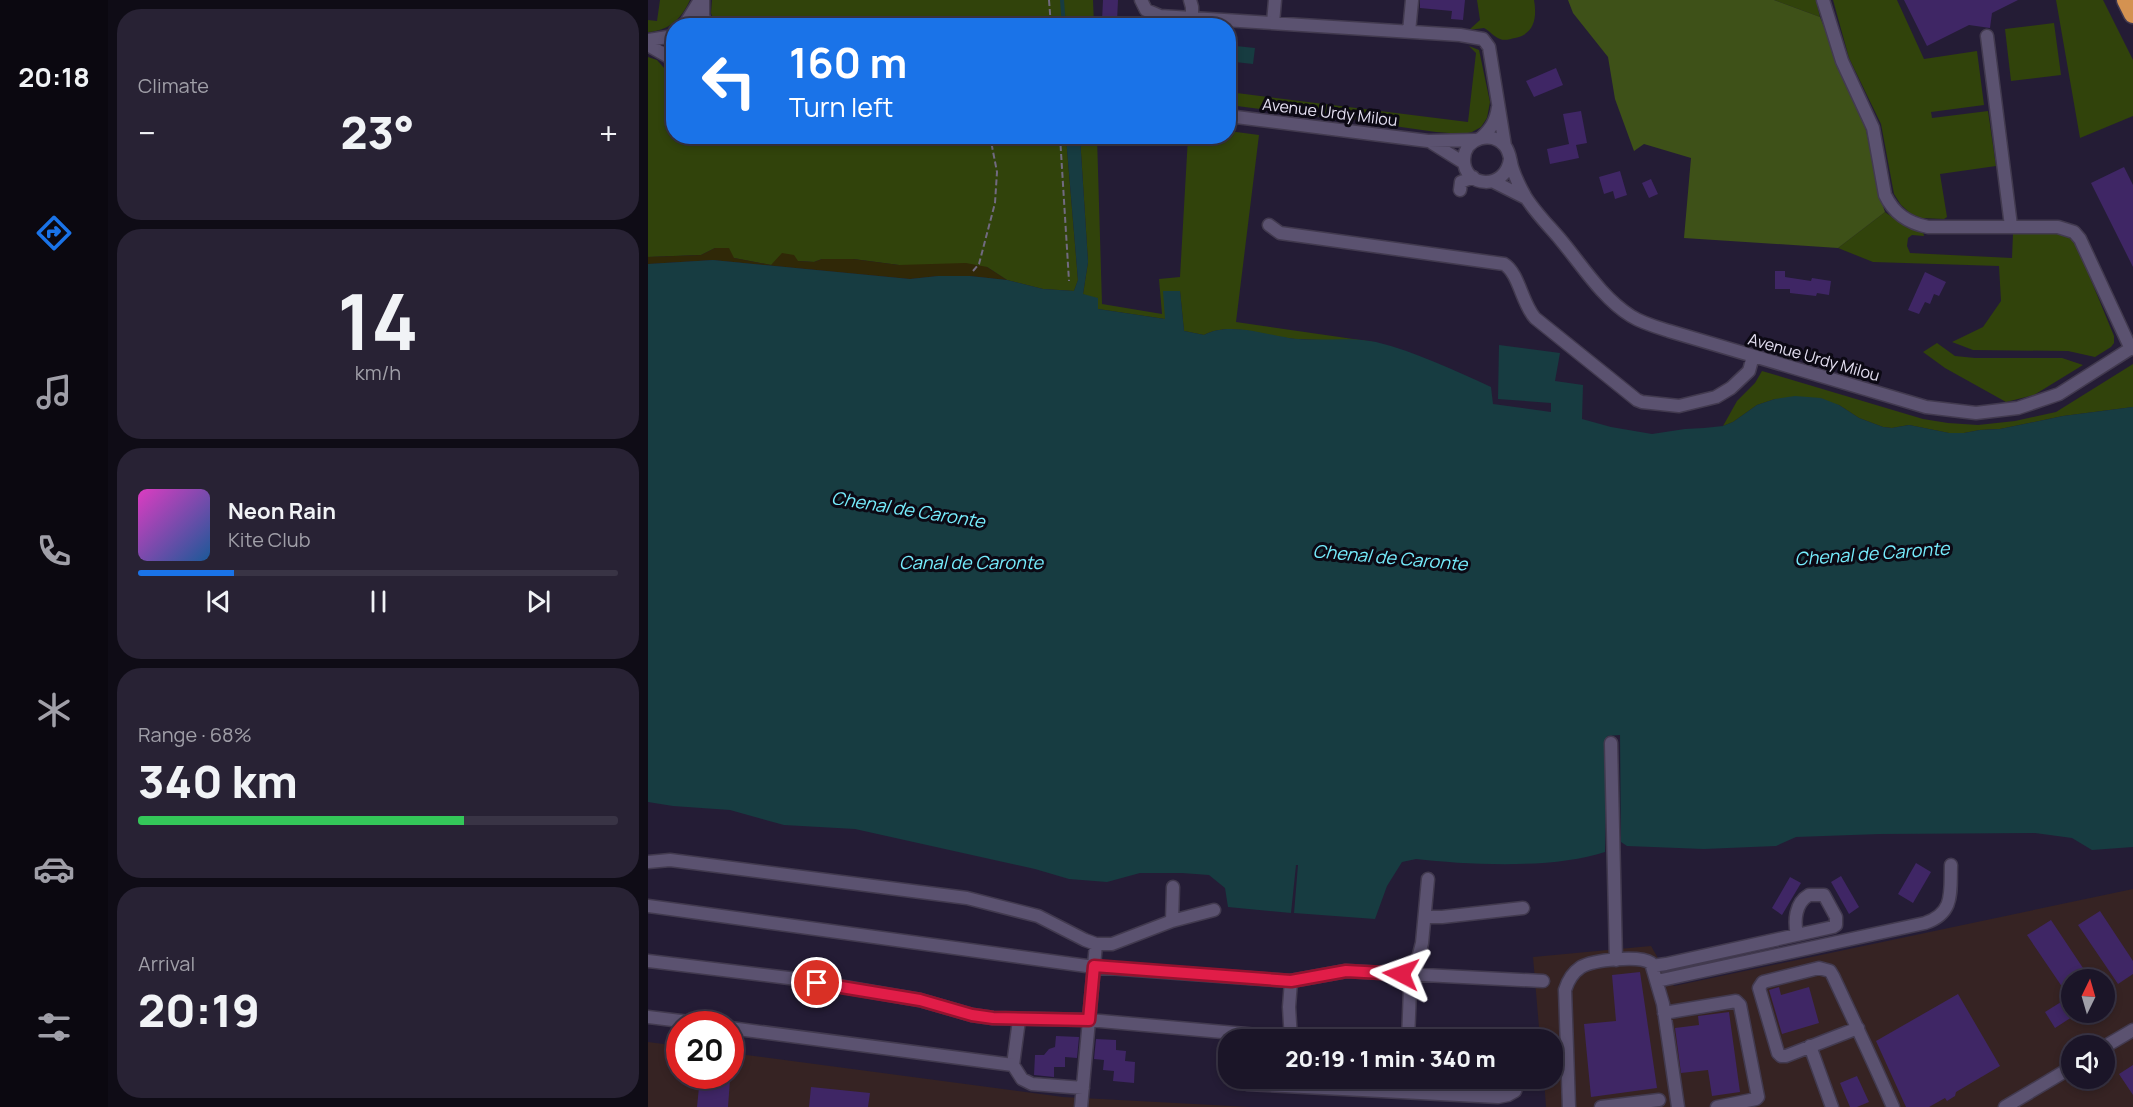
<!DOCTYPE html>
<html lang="en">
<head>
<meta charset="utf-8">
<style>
	:root { --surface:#1b1528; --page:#282234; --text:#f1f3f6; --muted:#a09fa8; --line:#393445; --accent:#1a73e8 }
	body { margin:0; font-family:Manrope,sans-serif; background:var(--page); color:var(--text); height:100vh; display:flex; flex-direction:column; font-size:22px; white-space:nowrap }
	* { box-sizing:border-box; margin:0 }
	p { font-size:20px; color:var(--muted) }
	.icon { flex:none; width:33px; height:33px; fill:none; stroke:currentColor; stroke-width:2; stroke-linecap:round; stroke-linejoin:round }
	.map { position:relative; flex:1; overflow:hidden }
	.details { display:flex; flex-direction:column; gap:9px; padding:9px; background:#0f0c16; width:540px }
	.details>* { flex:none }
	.banner { position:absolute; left:18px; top:18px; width:570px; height:126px; border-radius:24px; box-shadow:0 3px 9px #0003,0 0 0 2px var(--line); background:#1a73e8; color:#fff; overflow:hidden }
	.needle { width:39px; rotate:5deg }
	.buttons { position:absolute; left:1413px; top:969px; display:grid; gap:12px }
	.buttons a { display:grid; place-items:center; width:54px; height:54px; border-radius:50%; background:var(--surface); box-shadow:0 3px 9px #0003,0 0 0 2px var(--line); font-size:30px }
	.speed { position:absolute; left:18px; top:1011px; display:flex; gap:12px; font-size:30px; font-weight:700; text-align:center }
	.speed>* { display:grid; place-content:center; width:78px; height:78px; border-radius:50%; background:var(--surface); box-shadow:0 3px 9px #0003,0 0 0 2px var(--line); line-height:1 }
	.speed .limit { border:9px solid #d22; background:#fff; color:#111 }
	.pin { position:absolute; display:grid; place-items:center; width:51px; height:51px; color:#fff; margin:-26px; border:3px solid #fff; border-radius:50%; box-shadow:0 2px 6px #0007 }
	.me { position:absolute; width:66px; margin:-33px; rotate:274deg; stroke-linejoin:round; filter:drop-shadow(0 0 4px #0008) }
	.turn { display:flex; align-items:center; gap:21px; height:126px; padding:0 24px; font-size:27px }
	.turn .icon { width:78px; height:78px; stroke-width:2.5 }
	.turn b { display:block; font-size:42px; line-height:51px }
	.big { font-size:45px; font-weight:800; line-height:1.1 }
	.details .card { flex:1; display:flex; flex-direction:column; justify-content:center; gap:9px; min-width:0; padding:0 21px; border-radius:24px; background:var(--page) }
	.details .dial { align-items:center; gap:0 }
	.dial b { font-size:78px; line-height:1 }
	.song { display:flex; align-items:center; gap:18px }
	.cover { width:72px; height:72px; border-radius:9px; background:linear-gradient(135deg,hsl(310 70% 55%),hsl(210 70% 35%)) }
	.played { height:6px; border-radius:3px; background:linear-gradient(90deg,var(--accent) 20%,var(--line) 20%) }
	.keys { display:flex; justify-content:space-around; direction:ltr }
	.heat { display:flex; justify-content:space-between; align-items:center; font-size:33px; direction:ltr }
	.charge { height:9px; border-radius:4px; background:linear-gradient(90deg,#34c759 68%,var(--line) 0) }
	.trip { position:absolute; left:570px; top:1029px; width:345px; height:60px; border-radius:24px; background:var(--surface); box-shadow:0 3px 9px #0003,0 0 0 2px var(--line); font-weight:800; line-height:60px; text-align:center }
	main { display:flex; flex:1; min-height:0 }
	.tab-bar { display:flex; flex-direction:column; width:108px; justify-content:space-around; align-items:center; background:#0b0810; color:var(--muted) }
	.tab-bar .icon { width:42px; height:42px }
	.tab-bar .current { color:var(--accent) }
	.tab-bar b { font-size:27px; color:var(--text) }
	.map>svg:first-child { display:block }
</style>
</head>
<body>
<main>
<nav class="tab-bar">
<b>20:18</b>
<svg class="icon current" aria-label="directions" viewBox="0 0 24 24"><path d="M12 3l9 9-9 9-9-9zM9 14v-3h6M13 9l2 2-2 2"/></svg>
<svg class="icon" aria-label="music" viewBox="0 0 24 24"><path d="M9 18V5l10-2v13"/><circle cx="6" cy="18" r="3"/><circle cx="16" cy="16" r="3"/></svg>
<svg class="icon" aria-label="phone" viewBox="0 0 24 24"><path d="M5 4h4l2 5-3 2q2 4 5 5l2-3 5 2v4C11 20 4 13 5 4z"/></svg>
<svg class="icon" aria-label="climate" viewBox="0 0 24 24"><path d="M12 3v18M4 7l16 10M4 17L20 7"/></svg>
<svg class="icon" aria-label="car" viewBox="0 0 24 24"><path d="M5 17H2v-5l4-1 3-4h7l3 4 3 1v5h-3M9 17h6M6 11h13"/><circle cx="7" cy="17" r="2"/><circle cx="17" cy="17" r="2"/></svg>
<svg class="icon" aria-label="filters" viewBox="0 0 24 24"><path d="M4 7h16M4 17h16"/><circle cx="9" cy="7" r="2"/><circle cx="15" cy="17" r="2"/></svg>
</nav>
<section class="details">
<div class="card"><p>Climate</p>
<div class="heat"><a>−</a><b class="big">23°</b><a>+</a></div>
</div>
<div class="card dial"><b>14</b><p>km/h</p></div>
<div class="card">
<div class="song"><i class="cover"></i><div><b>Neon Rain</b><p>Kite Club</p></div></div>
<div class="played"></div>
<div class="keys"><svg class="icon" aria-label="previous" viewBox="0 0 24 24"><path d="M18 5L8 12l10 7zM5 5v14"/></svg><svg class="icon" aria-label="pause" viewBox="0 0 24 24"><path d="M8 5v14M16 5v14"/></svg><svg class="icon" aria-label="next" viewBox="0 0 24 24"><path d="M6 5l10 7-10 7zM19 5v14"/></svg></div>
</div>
<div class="card"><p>Range · 68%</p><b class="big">340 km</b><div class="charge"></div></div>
<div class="card"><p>Arrival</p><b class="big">20:19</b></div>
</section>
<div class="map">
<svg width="1485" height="1107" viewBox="0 0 1485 1107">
	<rect width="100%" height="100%" fill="#241c35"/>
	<path fill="#362323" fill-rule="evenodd" d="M1485,889V1107H898L896,1079L904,1078V1040L892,1039L885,957L1003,946L1026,986ZM1424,980H1456V1012H1424ZM1424,1046H1456V1078H1424Z
		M0,1042L31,1046L32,1076H82L83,1053L415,1097L602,1107H0Z"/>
	<path fill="#31430b" d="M12,0H42C34,18 21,31 0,32V20L9,21Z
		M64,0H445L446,25H67L63,13Z
		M829,0H886C889,17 887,34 867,38C862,39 857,41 852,39C846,37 842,31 836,28L821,30L832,20Z
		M1126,0H1168L1172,17Z
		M1185,0H1249L1276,59L1329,51L1336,105L1283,112L1284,118L1340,111L1348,166L1292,174L1299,217L1296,219L1273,218L1262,213L1253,205L1246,194L1233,124L1201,58Z
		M1408,0H1455L1485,60V116L1432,138Z
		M1406,23L1413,75L1363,81L1357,29Z
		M821,46L831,50L842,102L839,118L833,127L824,132L815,134L788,132L739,125L731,119L712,116L704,121L581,105V92L820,122L828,53Z
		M0,57L9,60L25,78L26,136L418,137L430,280L426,291L395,289L359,280L339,267L251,265L205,259H174L166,262L150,261L123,265L86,258L67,248L53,255L0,257Z
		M581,131L611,135L588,322L726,342C700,341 673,340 647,339C618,337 583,321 556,335L536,331L532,291L517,319L450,309L441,297L435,294L440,262L432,137H449L454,304L514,314L511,279L532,277L540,137L580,136Z
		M1237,212L1258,227L1275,232L1276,236L1264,235L1260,238L1259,246L1262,253L1364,258L1365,233H1411L1419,235L1427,241L1466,336V343L1463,347L1447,357L1420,351L1325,350L1304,342L1335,327L1353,301L1351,266L1225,262L1190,248Z
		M1289,343L1307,356L1327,358H1414L1435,365L1386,395L1358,402L1297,368L1275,352Z
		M1485,364V407L1415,416L1352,429L1332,430L1316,433H1301L1261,425L1244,428L1235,427L1211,418L1191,405L1127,399L1109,405L1085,422L1075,426L1089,401L1107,383L1114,371L1275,419L1300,423L1330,425L1367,421L1408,412Z"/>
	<path fill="#3e5118" d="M920,0H1126L1172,17L1218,130L1233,200L1237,212L1190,248L1036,238L1043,158L996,144L986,151L967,99L960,57L925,13Z"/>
	<path fill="#302807" d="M67,248H81L86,258L123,265L134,253L146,255L150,261L166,262L174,259H205L251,265L318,263L339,267L359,280L322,276H290L262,279L65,260L0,264V257L53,255Z"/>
	<path fill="#173c41" d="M588,46L607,48L605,64L587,62Z
		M418,137H432L440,262L435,294L450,298V309L517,319L515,291H532L536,331L556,335C581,322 615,334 641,338C669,342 701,336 728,342C768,352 806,370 843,387L845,404L903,412V403L850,399L851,345L912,353L907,381L935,385L934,419L963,427L1004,434L1037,429L1056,428L1075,426L1085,422L1109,405L1127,399L1147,396L1173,398L1191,405L1211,418L1235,427L1244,428L1261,425L1301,433H1316L1332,430L1352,429L1415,416L1485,407V847L1444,850L1424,838L1387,833L1232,834L1148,837L1128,846L1056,849L979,846L973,842L972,735L959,736L957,852C907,869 821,865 768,859L754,862L739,886L727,919L646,913L650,865H648L643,913L580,907L577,888L561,875L534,873H492L459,882L421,879L387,869L207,829L136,825L82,810L25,806L0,802V264L65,260L262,279L290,276H322L359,280L395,289L426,291L430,280Z"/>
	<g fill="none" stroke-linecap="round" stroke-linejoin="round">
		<path stroke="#173c41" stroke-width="4" d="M414,0L416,26"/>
	</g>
	<path fill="#3f2665" d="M455,0H470L469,22L454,21Z
		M772,0H817L815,20L803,19L804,11L772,8Z
		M1256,0H1370L1344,13L1342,28L1321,25L1279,46Z
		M908,68L915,85L886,97L878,81Z
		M933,111L939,143L928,145L931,158L902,164L899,149L921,144L915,114Z
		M1476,167L1485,185V267L1443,183Z
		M972,171L979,195L967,199L965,191L956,194L951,177Z
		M1003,179L1010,194L1001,198L994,183Z
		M1127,271H1137V277L1163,281L1164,278L1183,281L1181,295L1169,293L1168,296L1142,293V289H1127Z
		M1277,272L1298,282L1291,296L1286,294L1282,304L1277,302L1271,314L1260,310Z
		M1268,863L1283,872L1265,903L1250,894Z
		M1193,876L1211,907L1201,914L1183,882Z
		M1142,877L1153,883L1134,915L1124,908Z
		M1452,911L1485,961V974L1470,984L1430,925Z
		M1403,920L1443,980H1424V1017L1407,1028L1397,1012L1421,997L1379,935Z
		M992,972L1009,1088L943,1097L936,1024L968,1021L964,975Z
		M1131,987L1133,995L1161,987L1171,1023L1134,1034L1121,990Z
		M1310,994L1352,1066L1308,1092L1307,1096L1299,1101L1297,1098L1281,1107H1258L1228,1041Z
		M1081,1012L1092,1092L1064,1096L1060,1070L1033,1073L1027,1028L1051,1025L1050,1016Z
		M408,1036L431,1037L429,1058L417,1057V1067H406V1077L386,1075L387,1055H396L401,1049L407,1047Z
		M448,1039L468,1040V1050L478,1051L477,1061L487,1062L486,1083L465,1081L466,1071L455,1070L456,1060L446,1059Z
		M1485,1065V1095L1471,1074Z
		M1209,1076L1221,1102L1209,1107H1202L1192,1083Z
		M52,1077L82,1080L80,1107H49Z
		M163,1087L222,1093L220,1107H161Z"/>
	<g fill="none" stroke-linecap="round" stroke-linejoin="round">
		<defs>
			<path id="minor" d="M55,0V15L58,26
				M493,0L498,10L512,16L812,35L835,39L841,47L857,146
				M542,0L544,7V18
				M1175,0L1194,61L1225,128L1237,195C1246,214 1260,223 1280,227H1410L1426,232L1432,239L1483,349
				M625,23L627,0
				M36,26L52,0
				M761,32L764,0
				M1339,36L1363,226
				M0,40L26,36
				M0,45L26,60
				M580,116L780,141L827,140
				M833,138C843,129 848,121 850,107
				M784,143L816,163
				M862,159C858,191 815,188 816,159C817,138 844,130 857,146C862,152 862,160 864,167C867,177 872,187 877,196C886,211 900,225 912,239C933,264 954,298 983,316C994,323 1008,327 1021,331L1278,407L1328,413L1370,408L1411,394L1485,347
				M846,182L878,198
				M812,190L813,182L825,177
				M621,225L632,233L856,264C871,273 874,304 887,318L989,400L994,402L1031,406L1068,397L1083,388L1101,371L1105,356
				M963,743L968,960
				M0,862L22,860L319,898L390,916L437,940L448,944
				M0,906L446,967L643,981L698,971L895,981
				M777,917H794L875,908
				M524,921L566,910
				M0,961L149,979L272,1000L324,1015L345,1018L441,1020L642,1038L685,1040
				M1004,966L1018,964L1185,927L1188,925V917L1176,895H1161C1147,903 1146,921 1149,935
				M1009,981L1277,923C1307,913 1302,892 1303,865
				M1016,1013L1088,1001L1092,1005L1110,1097L1108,1099L1069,1107
				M0,1017L57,1024
				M82,1028L365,1065L371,1020
				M1210,1028L1138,1056H1133L1130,1053L1111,988L1115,982L1171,968L1182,971L1185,976C1205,1019 1226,1063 1245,1107
				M643,1040L641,1007L643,981
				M760,1040L762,989L774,943L780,879
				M1162,1046L1184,1107
				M1456,1047L1485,1030
				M365,1065L374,1079L384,1084L435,1088
				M599,1084L850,1097L860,1095L867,1091L871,1078
				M433,1107L448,944H464L524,921L525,887
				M921,1107L917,990C920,980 924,973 933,967C945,960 991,955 1003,963L1015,1004L1030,1107
				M953,1107L1011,1100
				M1357,1107L1424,1067"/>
			<path id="highway" d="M1478,0L1485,14"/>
		</defs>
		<use href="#minor" stroke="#423a4f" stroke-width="15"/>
		<use href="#highway" stroke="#423a4f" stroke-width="21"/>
		<path stroke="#716a80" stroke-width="2" stroke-dasharray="6 3" stroke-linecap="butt" d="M401,0L403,26
			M412,136L421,281
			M325,271L331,264L347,203L349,172L342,136"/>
		<use href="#minor" stroke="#5b5270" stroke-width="12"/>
		<use href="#highway" stroke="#d49251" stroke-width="18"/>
	</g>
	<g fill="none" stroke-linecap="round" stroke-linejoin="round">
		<defs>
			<path id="route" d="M169,983L272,1000L324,1015L345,1018L441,1020L446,966L643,981L698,971L753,974"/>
		</defs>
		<use href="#route" stroke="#92132f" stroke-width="15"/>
		<use href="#route" stroke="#e11d48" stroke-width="10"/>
	</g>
	<g text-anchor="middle" stroke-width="6" stroke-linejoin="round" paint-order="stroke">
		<g font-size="16" fill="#e5e0f2" stroke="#0c0914">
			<text transform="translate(682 112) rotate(7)" y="6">Avenue Urdy Milou</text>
			<text transform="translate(1166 357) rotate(16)" y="6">Avenue Urdy Milou</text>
		</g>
		<g font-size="18" font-style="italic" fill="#76edfd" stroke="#0c0914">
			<text transform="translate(260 510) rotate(9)" y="6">Chenal de Caronte</text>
			<text transform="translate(1224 554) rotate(-4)" y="6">Chenal de Caronte</text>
			<text transform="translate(742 558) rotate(5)" y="6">Chenal de Caronte</text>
			<text x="323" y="569">Canal de Caronte</text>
		</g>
	</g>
</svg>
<div class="buttons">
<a><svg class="needle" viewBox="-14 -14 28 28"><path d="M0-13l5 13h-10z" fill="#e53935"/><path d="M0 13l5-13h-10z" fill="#a09fa8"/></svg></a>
<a><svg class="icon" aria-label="sound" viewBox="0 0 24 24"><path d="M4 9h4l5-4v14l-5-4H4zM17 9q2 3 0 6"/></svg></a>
</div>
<div class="speed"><div class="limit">20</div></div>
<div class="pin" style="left:169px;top:983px;background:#d93025"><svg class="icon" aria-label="arrive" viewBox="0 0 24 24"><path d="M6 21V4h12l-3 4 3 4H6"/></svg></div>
<svg class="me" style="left:753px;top:974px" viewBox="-20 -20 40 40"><path d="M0-17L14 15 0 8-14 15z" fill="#e11d48" stroke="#fff" stroke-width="4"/></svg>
<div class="trip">20:19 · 1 min · 340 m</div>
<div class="banner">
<div class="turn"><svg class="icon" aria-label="left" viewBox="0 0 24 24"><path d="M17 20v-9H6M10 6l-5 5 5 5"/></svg><div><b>160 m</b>Turn left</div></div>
</div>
</div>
</main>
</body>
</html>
